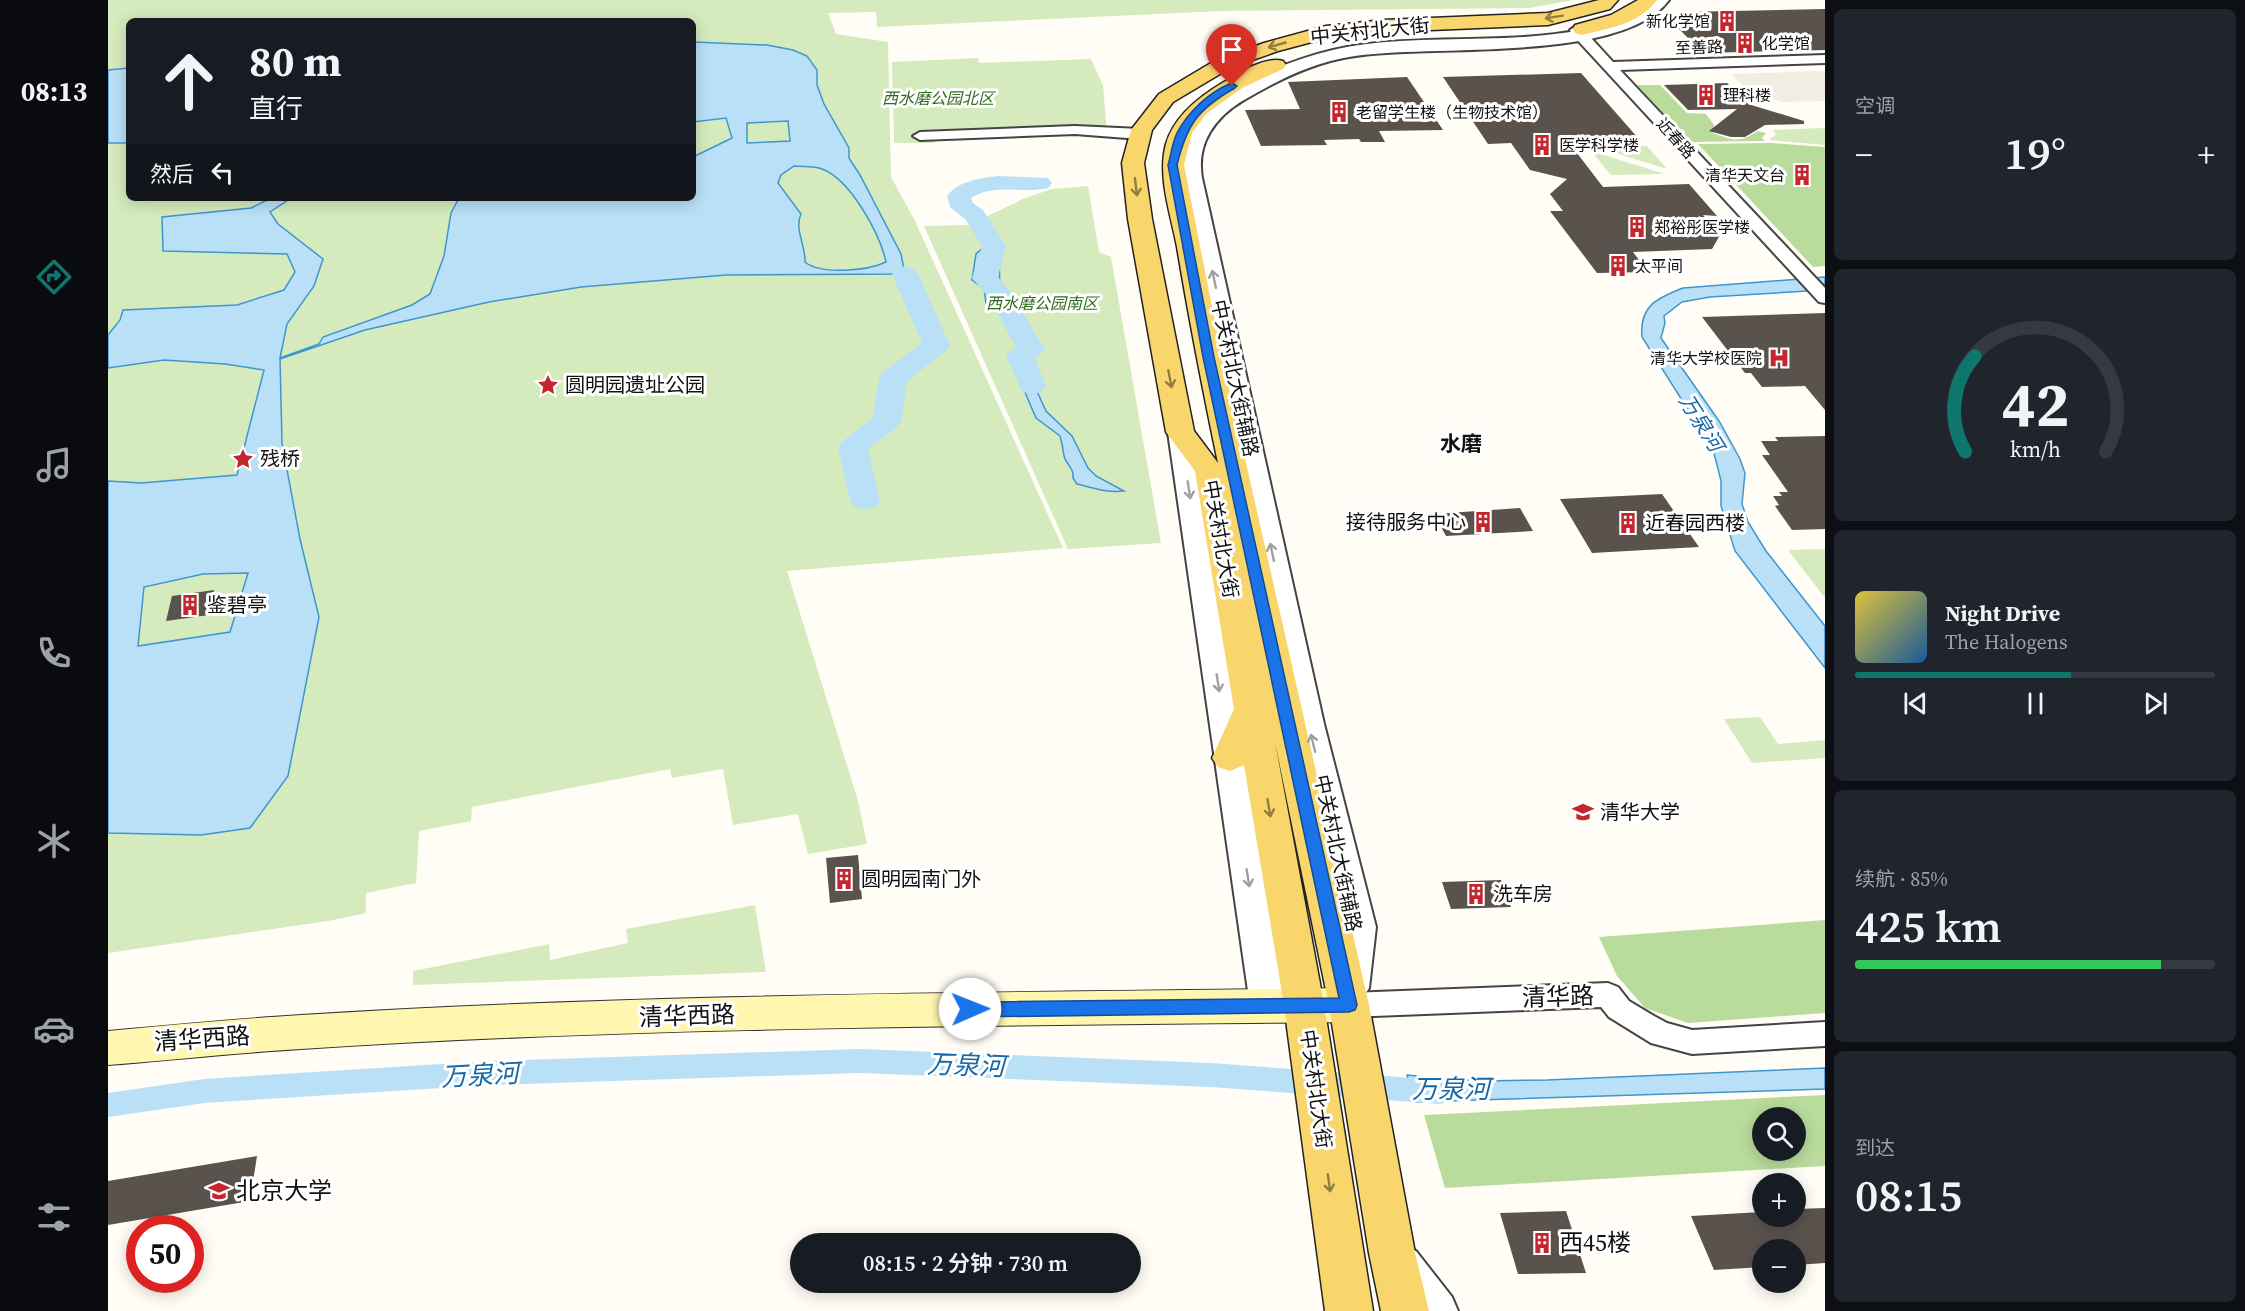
<!DOCTYPE html>
<html lang="zh">
<head>
<meta charset="utf-8">
<style>
	:root { --surface:#171b24; --page:#20242c; --text:#f1f3f6; --muted:#9ea1a6; --line:#363941; --accent:#0f766e }
	body { margin:0; font-family:"Source Serif 4","Noto Sans SC",serif; background:var(--page); color:var(--text); height:100vh; display:flex; flex-direction:column; font-size:22px; white-space:nowrap }
	* { box-sizing:border-box; margin:0 }
	p { font-size:20px; color:var(--muted) }
	.icon { flex:none; width:33px; height:33px; fill:none; stroke:currentColor; stroke-width:2; stroke-linecap:round; stroke-linejoin:round }
	.map { position:relative; flex:1; overflow:hidden }
	.details { display:flex; flex-direction:column; gap:9px; padding:9px; background:#0d0f14; width:420px }
	.details>* { flex:none }
	.hud { position:absolute; left:18px; top:18px; width:570px; height:183px; border-radius:9px; box-shadow:0 3px 15px #0003; background:#171b24; color:var(--text); overflow:hidden }
	.controls { position:absolute; left:1644px; top:1107px; display:grid; gap:12px }
	.controls a { display:grid; place-items:center; width:54px; height:54px; border-radius:50%; background:var(--surface); box-shadow:0 3px 15px #0003; font-size:30px }
	.speed { position:absolute; left:18px; top:1215px; display:flex; gap:12px; font-size:30px; font-weight:700; text-align:center }
	.speed>* { display:grid; place-content:center; width:78px; height:78px; border-radius:50%; background:var(--surface); box-shadow:0 3px 15px #0003; line-height:1 }
	.speed .limit { border:9px solid #d22; background:#fff; color:#111 }
	.pin { position:absolute; display:grid; place-items:center; width:51px; height:51px; color:#fff; margin:-62px -26px; border-radius:50% 50% 50% 0; rotate:-45deg; box-shadow:0 0 6px #0007 }
	.pin .icon { rotate:45deg }
	.me { position:absolute; width:66px; margin:-33px; rotate:89deg; stroke-linejoin:round; filter:drop-shadow(0 0 4px #0008) }
	.turn { display:flex; align-items:center; gap:21px; height:126px; padding:0 24px; font-size:27px }
	.turn .icon { width:78px; height:78px; stroke-width:2.5 }
	.turn b { display:block; font-size:42px; line-height:51px }
	.then { display:flex; align-items:center; height:57px; padding:0 24px; background:#0003; gap:12px; font-size:22px }
	.big { font-size:45px; font-weight:600; line-height:1.1 }
	.details .widget { flex:1; display:flex; flex-direction:column; justify-content:center; gap:9px; min-width:0; padding:0 21px; border-radius:9px; background:var(--page) }
	.details .dial { align-items:center; gap:0 }
	.dial svg { height:156px; overflow:visible; fill:none; stroke:var(--line); stroke-width:7; stroke-linecap:round; text-anchor:middle }
	.dial text { fill:var(--text); stroke:none }
	.song { display:flex; align-items:center; gap:18px }
	.cover { width:72px; height:72px; border-radius:9px; background:linear-gradient(135deg,hsl(50 70% 55%),hsl(210 70% 35%)) }
	.played { height:6px; border-radius:3px; background:linear-gradient(90deg,var(--accent) 60%,var(--line) 60%) }
	.keys { display:flex; justify-content:space-around; direction:ltr }
	.heat { display:flex; justify-content:space-between; align-items:center; font-size:33px; direction:ltr }
	.charge { height:9px; border-radius:4px; background:linear-gradient(90deg,#34c759 85%,var(--line) 0) }
	.trip { position:absolute; left:682px; top:1233px; width:351px; height:60px; border-radius:30px; background:var(--surface); box-shadow:0 3px 15px #0003; font-weight:600; line-height:60px; text-align:center }
	main { display:flex; flex:1; min-height:0 }
	.menu { display:flex; flex-direction:column; width:108px; justify-content:space-around; align-items:center; background:#090b0e; color:var(--muted) }
	.menu .icon { width:42px; height:42px }
	.menu .selected { color:var(--accent) }
	.menu b { font-size:27px; color:var(--text) }
	.map>svg:first-child { display:block }
</style>
</head>
<body>
<main>
<nav class="menu">
<b>08:13</b>
<svg class="icon selected" aria-label="directions" viewBox="0 0 24 24"><path d="M12 3l9 9-9 9-9-9zM9 14v-3h6M13 9l2 2-2 2"/></svg>
<svg class="icon" aria-label="music" viewBox="0 0 24 24"><path d="M9 18V5l10-2v13"/><circle cx="6" cy="18" r="3"/><circle cx="16" cy="16" r="3"/></svg>
<svg class="icon" aria-label="phone" viewBox="0 0 24 24"><path d="M5 4h4l2 5-3 2q2 4 5 5l2-3 5 2v4C11 20 4 13 5 4z"/></svg>
<svg class="icon" aria-label="climate" viewBox="0 0 24 24"><path d="M12 3v18M4 7l16 10M4 17L20 7"/></svg>
<svg class="icon" aria-label="car" viewBox="0 0 24 24"><path d="M5 17H2v-5l4-1 3-4h7l3 4 3 1v5h-3M9 17h6M6 11h13"/><circle cx="7" cy="17" r="2"/><circle cx="17" cy="17" r="2"/></svg>
<svg class="icon" aria-label="filters" viewBox="0 0 24 24"><path d="M4 7h16M4 17h16"/><circle cx="9" cy="7" r="2"/><circle cx="15" cy="17" r="2"/></svg>
</nav>
<div class="map">
<svg width="1717" height="1311" viewBox="0 0 1717 1311">
	<rect width="100%" height="100%" fill="#fffdf5"/>
	<path fill="#d5ebbd" fill-rule="evenodd" d="M0,0H1466L1421,8L1113,11L769,27L768,12L720,13L728,34L780,42L783,177L807,221L955,548L679,571L750,801L759,844L700,854L690,814L625,825L615,769L564,778L562,769L364,807L363,821L311,831L308,883L258,893V913L220,921L0,953ZM21,21H585V198H21Z
		M870,58L871,63L983,59L995,85L999,134L828,136L827,143H786L784,62Z
		M1713,128L1717,129V145L1661,140L1668,134L1665,130Z
		M1539,146L1559,169L1488,147Z
		M1483,151L1557,174L1503,175Z
		M980,186L991,252L1003,257L1053,543L960,549L816,226L861,225L917,198L944,189Z
		M1717,549V598L1680,550Z
		M1652,717L1670,744L1717,740V758L1644,763L1616,719Z
		M647,905L658,972L305,985V971L441,944L442,960L520,943L518,929Z"/>
	<path fill="#b9dc9c" fill-rule="evenodd" d="M1529,85H1552L1579,113L1598,114L1606,125L1605,133C1626,141 1631,143 1650,131L1658,133L1654,138L1657,141L1582,142Z
		M1663,143L1717,147V266L1705,267L1590,144Z
		M1717,920V1013L1580,1023L1537,1008L1509,976L1491,937Z
		M1717,1095V1166L1337,1188L1316,1115ZM1654,1118H1688V1150H1654Z"/>
	<path fill="#f1ede2" d="M1715,71L1717,73V101L1675,102L1643,93L1623,74Z"/>
	<path fill="#b9e0f7" stroke="#3f96cf" stroke-width="1.5" fill-rule="evenodd" d="M585,42L659,45L685,50L699,56L709,70V85L716,104L741,148V158L752,175L793,254L797,274L618,275L473,287L381,302L257,330L172,359L174,443L192,539L211,617L180,776L142,828L93,835L0,833V481L33,483L129,475L156,370L117,364L56,360L0,368V335L12,320L15,310L129,305L176,290L187,272L179,254L55,251L54,217L143,208L163,198H183L162,212L170,224L215,259L206,286L179,324L172,358L211,344L215,337L304,305L322,294L336,256L343,213L351,198H585V157L624,138L618,118L585,122ZM680,121L682,141L639,143V123ZM686,166C695,167 706,166 714,169C742,179 772,234 778,262C759,271 713,275 697,262C698,246 686,229 693,214L670,183L673,175ZM140,573L122,632L30,646L36,587L95,574Z
		M21,68V143H0V70Z
		M880,229L886,241L891,246L892,300L904,308L924,352L916,358L917,365L938,411L964,436L980,468L988,476L1016,491C999,493 985,488 969,484L965,478C966,467 958,465 956,456C955,449 954,443 952,436L928,418L902,357L912,346L902,321C893,316 887,310 878,303L876,289L864,280L868,254L877,246L874,231Z
		M1717,277V290L1602,297L1574,302L1556,316L1557,323L1553,338L1611,421L1632,459L1637,473L1634,504L1640,522L1658,551L1717,626V668L1627,551L1613,506V481L1605,449L1534,337C1531,306 1549,298 1575,288Z
		M1717,1068V1089L1306,1102L1299,1075L1373,1081L1439,1080Z"/>
	<g fill="none" stroke-linecap="round" stroke-linejoin="round">
		<path fill="#b9e0f7" fill-rule="evenodd" d="M752,1049L1103,1063L1332,1080L1342,1083L1346,1092L1342,1101L1332,1104L1103,1087L752,1073L381,1085L96,1103L0,1117V1093L96,1079L381,1061Z"/>
		<path fill="#b9e0f7" fill-rule="evenodd" d="M890,176L940,178L944,183L940,188C915,194 887,183 863,198L865,203L875,210L898,246L890,277L905,295L937,350L927,358L938,386L934,392L924,394L914,392L898,355L908,347L881,298L864,278L874,246L858,220L842,207L839,196C850,181 873,178 890,176Z
			M797,266L806,269L810,274L842,345L838,351L799,381L793,421L789,427L760,449L772,500L768,507L757,509L746,507L742,500L730,447L735,441L765,418L771,378L775,372L814,343L784,274L788,269Z"/>
	</g>
	<path fill="#5a524d" d="M1717,9V50L1595,53L1563,21L1575,12Z
		M1473,73L1530,138L1459,140L1495,187L1581,184L1609,216L1595,215L1612,235L1604,249L1525,252L1540,272L1489,273L1442,211H1455L1442,194L1459,179L1422,170L1403,143L1380,144L1335,77Z
		M1299,77L1335,130L1271,131L1277,142H1253L1251,139L1216,140L1219,145L1153,146L1137,110L1192,109L1180,82Z
		M1619,83L1640,104L1696,121V124L1657,125L1637,137H1623L1601,131L1629,109L1580,110L1556,85Z
		M1717,313V410L1697,386L1654,387L1643,373H1637L1594,317Z
		M1717,436V529L1684,530L1667,506L1671,505L1665,496H1674L1671,492H1680L1654,455H1662L1653,441H1670L1667,437Z
		M1554,494L1591,547L1484,553L1452,499Z
		M1412,508L1425,531L1338,536L1326,514Z
		M106,590L101,615L58,621L64,596Z
		M750,855L754,899L722,903L718,858Z
		M1393,880L1403,907L1343,909L1334,882Z
		M149,1156L142,1201L0,1225V1181Z
		M1717,1208V1263L1688,1265V1250H1654V1267L1606,1270L1583,1216L1654,1212V1216H1688V1209Z
		M1458,1211L1478,1273L1410,1274L1392,1213Z"/>
	<g fill="none" stroke-linecap="round" stroke-linejoin="round">
		<defs>
			<path id="minor" d="M1468,26L1473,27L1505,62L1717,55V63L1512,70L1717,288V303L1711,302L1463,33L1462,30Z
				M967,126L1033,129L1040,133L1038,136L1019,138L967,134L812,140L805,136L812,132Z
				M1500,983L1510,987L1521,1001L1546,1016L1559,1023L1584,1030L1717,1022V1046L1584,1054L1543,1043L1501,1017L1493,1007L1241,1017L1231,1013L1227,1005L1231,997L1241,993Z"/>
			<path id="tertiary" d="M1543,0H1561C1513,65 1317,43 1241,57C1204,63 1168,81 1136,100C1107,117 1088,143 1094,178L1216,724L1268,927L1261,988L1255,998L1243,1003L1231,998L1225,988L1234,927L1186,724L1075,178C1062,98 1189,54 1251,45C1324,35 1400,44 1473,30C1490,27 1510,23 1526,14C1532,11 1538,5 1543,0Z
				M1072,425L1081,427L1084,432L1178,1005L1173,1016L1160,1020L1147,1016L1142,1005L1060,432L1063,427Z
				M1294,1245L1308,1251L1344,1297L1350,1311H1304L1280,1279L1274,1265L1280,1251Z"/>
			<path id="secondary" d="M1241,988L1255,993L1261,1005L1255,1017L1241,1022C892,1026 542,1026 193,1049C128,1053 64,1060 0,1065V1031C64,1025 129,1019 193,1015C542,993 892,993 1241,988Z"/>
			<path id="primary" d="M1491,0H1510L1502,9L1440,25L1275,32L1219,38L1170,51L1122,68L1065,102L1044,130L1036,163L1044,219L1086,431L1110,463C1095,391 1081,319 1069,247C1063,215 1049,176 1058,144C1066,116 1092,96 1116,82C1131,73 1157,56 1175,61L1178,65L1175,69L1134,88L1098,114L1084,133L1076,165L1114,357L1261,1005L1307,1253L1321,1311H1273L1261,1253L1221,1005L1167,742L1216,1005L1265,1311H1217L1176,1005L1136,765L1122,771L1110,767L1104,758L1126,709L1087,471L1058,432L1020,219L1014,163L1023,130L1051,94L1108,60L1156,43L1218,26L1275,20L1440,13Z
				M1530,0H1549C1532,24 1501,28 1474,35L1467,33L1465,29L1467,25L1503,15Z"/>
		</defs>
		<use href="#minor" stroke="#444" stroke-width="4"/>
		<use href="#tertiary" stroke="#444" stroke-width="4"/>
		<use href="#secondary" stroke="#333" stroke-width="2"/>
		<use href="#primary" stroke="#222" stroke-width="3"/>
		<use href="#minor" fill="#fff" fill-rule="evenodd"/>
		<use href="#tertiary" fill="#fff" fill-rule="evenodd"/>
		<use href="#secondary" fill="#fff6b0" fill-rule="evenodd"/>
		<use href="#primary" fill="#f9d66b" fill-rule="evenodd"/>
	</g>
	<defs><path id="oneway-shaft" d="M-6 0H5M1.5-3L5.5 0L1.5 3" fill="none" stroke-width="1.6" stroke-linecap="round" stroke-linejoin="round" transform="scale(1.5)"/></defs>
	<g stroke="#917d42">
		<use href="#oneway-shaft" transform="translate(1446 17) rotate(171)"/>
		<use href="#oneway-shaft" transform="translate(1169 45) rotate(164)"/>
		<use href="#oneway-shaft" transform="translate(1028 187) rotate(83)"/>
		<use href="#oneway-shaft" transform="translate(1062 379) rotate(79)"/>
		<use href="#oneway-shaft" transform="translate(1161 808) rotate(80)"/>
		<use href="#oneway-shaft" transform="translate(1221 1183) rotate(82)"/>
	</g>
	<g stroke="#a0a0a0">
		<use href="#oneway-shaft" transform="translate(1106 279) rotate(-102)"/>
		<use href="#oneway-shaft" transform="translate(1081 490) rotate(81)"/>
		<use href="#oneway-shaft" transform="translate(1164 552) rotate(-102)"/>
		<use href="#oneway-shaft" transform="translate(1110 683) rotate(81)"/>
		<use href="#oneway-shaft" transform="translate(1205 743) rotate(-104)"/>
		<use href="#oneway-shaft" transform="translate(1140 878) rotate(81)"/>
	</g>
	<path fill="#1a73e8" stroke="#114b97" stroke-width="1.5" d="M1124,83L1129,86L1127,88C1090,109 1079,124 1069,165L1106,357L1249,1005L1247,1010L1241,1012L862,1017L856,1014L853,1009L856,1004L862,1002L1231,998L1095,357L1060,165C1063,155 1064,143 1069,133C1080,112 1102,91 1124,83Z"/>
	<defs>
		<symbol id="building-bare" viewBox="-9 -9 18 18"><path d="M-4-6H4V6H1V3H-1V6H-4ZM-2.5-4.3h1.7v1.8h-1.7ZM.8-4.3h1.7v1.8H.8ZM-2.5-1h1.7V.8h-1.7ZM.8-1h1.7V.8H.8Z" fill="#c4262e" stroke="#fff" stroke-width="2.5" paint-order="stroke"/></symbol>
		<symbol id="hospital-bare" viewBox="-9 -9 18 18"><path d="M-5-5h3v3.5h4V-5h3V5h-3V1.5h-4V5h-3Z" fill="#c4262e" stroke="#fff" stroke-width="2.5" paint-order="stroke"/></symbol>
		<symbol id="sight-bare" viewBox="-9 -9 18 18"><path d="M0-6L1.8-2.2L6-1.7L2.9 1.2L3.7 5.4L0 3.3L-3.7 5.4L-2.9 1.2L-6-1.7L-1.8-2.2Z" fill="#c4262e" stroke="#fff" stroke-width="2.5" paint-order="stroke"/></symbol>
		<symbol id="university-bare" viewBox="-9 -9 18 18"><path d="M0-5L7-2L0 1L-7-2ZM-4 1L0 2.5L4 1V4Q0 6-4 4Z" fill="#c4262e" stroke="#fff" stroke-width="2.5" paint-order="stroke"/></symbol>
	</defs>
	<g fill-rule="evenodd">
		<use href="#building-bare" x="1604" y="6" width="30" height="30"/>
		<use href="#building-bare" x="1622" y="28" width="30" height="30"/>
		<use href="#building-bare" x="1583" y="80" width="30" height="30"/>
		<use href="#building-bare" x="1216" y="97" width="30" height="30"/>
		<use href="#building-bare" x="1419" y="130" width="30" height="30"/>
		<use href="#building-bare" x="1679" y="160" width="30" height="30"/>
		<use href="#building-bare" x="1514" y="212" width="30" height="30"/>
		<use href="#building-bare" x="1495" y="251" width="30" height="30"/>
		<use href="#hospital-bare" x="1656" y="343" width="30" height="30"/>
		<use href="#sight-bare" x="425" y="370" width="30" height="30"/>
		<use href="#sight-bare" x="120" y="444" width="30" height="30"/>
		<use href="#building-bare" x="1360" y="507" width="30" height="30"/>
		<use href="#building-bare" x="1505" y="508" width="30" height="30"/>
		<use href="#building-bare" x="67" y="590" width="30" height="30"/>
		<use href="#university-bare" x="1460" y="797" width="30" height="30"/>
		<use href="#building-bare" x="721" y="864" width="30" height="30"/>
		<use href="#building-bare" x="1353" y="879" width="30" height="30"/>
		<use href="#university-bare" x="96" y="1176" width="30" height="30"/>
		<use href="#building-bare" x="1419" y="1228" width="30" height="30"/>
	</g>
	<g text-anchor="middle" stroke-width="6" stroke-linejoin="round" paint-order="stroke">
		<g font-size="16" fill="#111" stroke="#fff" text-anchor="start">
			<text x="1602" y="27" text-anchor="end">新化学馆</text>
			<text x="1654" y="49">化学馆</text>
			<text x="1615" y="101">理科楼</text>
			<text x="1248" y="118">老留学生楼（生物技术馆）</text>
			<text x="1451" y="151">医学科学楼</text>
			<text x="1677" y="181" text-anchor="end">清华天文台</text>
			<text x="1546" y="233">郑裕彤医学楼</text>
			<text x="1527" y="272">太平间</text>
			<text x="1654" y="364" text-anchor="end">清华大学校医院</text>
		</g>
		<g font-size="16" fill="#111" stroke="#fff">
			<text transform="translate(1591 47) rotate(-2)" y="6">至善路</text>
			<text transform="translate(1568 138) rotate(48)" y="6">近春路</text>
		</g>
		<g font-size="16" font-style="italic" fill="#2f6b1f" stroke="#fff">
			<text x="830" y="104">西水磨公园北区</text>
			<text x="934" y="309">西水磨公园南区</text>
		</g>
		<g font-size="20" fill="#111" stroke="#fff">
			<text transform="translate(1262 31) rotate(-6)" y="7">中关村北大街</text>
			<text transform="translate(1127 378) rotate(78)" y="7">中关村北大街辅路</text>
			<text transform="translate(1113 539) rotate(80)" y="7">中关村北大街</text>
			<text transform="translate(1230 853) rotate(78)" y="7">中关村北大街辅路</text>
			<text transform="translate(1208 1089) rotate(82)" y="7">中关村北大街</text>
		</g>
		<g font-size="20" fill="#111" stroke="#fff" text-anchor="start">
			<text x="457" y="392">圆明园遗址公园</text>
			<text x="152" y="466">残桥</text>
			<text x="1358" y="529" text-anchor="end">接待服务中心</text>
			<text x="1537" y="530">近春园西楼</text>
			<text x="99" y="612">鉴碧亭</text>
			<text x="1492" y="819">清华大学</text>
			<text x="753" y="886">圆明园南门外</text>
			<text x="1385" y="901">洗车房</text>
		</g>
		<g font-size="21" font-style="italic" fill="#1768a6" stroke="#fff">
			<text transform="translate(1593 423) rotate(58)" y="7">万泉河</text>
		</g>
		<g font-size="21" font-weight="bold" fill="#111" stroke="#fff">
			<text x="1353" y="451">水磨</text>
		</g>
		<g font-size="24" fill="#111" stroke="#fff">
			<text transform="translate(1450 997) rotate(-2)" y="8">清华路</text>
			<text transform="translate(579 1016) rotate(-2)" y="8">清华西路</text>
			<text transform="translate(94 1039) rotate(-4)" y="8">清华西路</text>
		</g>
		<g font-size="24" fill="#111" stroke="#fff" text-anchor="start">
			<text x="128" y="1199">北京大学</text>
			<text x="1451" y="1251">西45楼</text>
		</g>
		<g font-size="26" font-style="italic" fill="#1768a6" stroke="#fff">
			<text transform="translate(858 1065) rotate(2)" y="9">万泉河</text>
			<text transform="translate(372 1075) rotate(-3)" y="9">万泉河</text>
			<text x="1343" y="1098">万泉河</text>
		</g>
	</g>
</svg>
<div class="controls">
<a><svg class="icon" aria-label="search" viewBox="0 0 24 24"><circle cx="10" cy="10" r="6"/><path d="M15 15l6 6"/></svg></a>
<a>+</a>
<a>−</a>
</div>
<div class="speed"><div class="limit">50</div></div>
<div class="pin" style="left:1124px;top:86px;background:#d93025"><svg class="icon" aria-label="arrive" viewBox="0 0 24 24"><path d="M6 21V4h12l-3 4 3 4H6"/></svg></div>
<svg class="me" style="left:862px;top:1009px" viewBox="-20 -20 40 40"><circle r="19" fill="#fff"/><path d="M0-13L10 11 0 6-10 11z" fill="#1a73e8"/></svg>
<div class="trip">08:15 · 2 分钟 · 730 m</div>
<div class="hud">
<div class="turn"><svg class="icon" aria-label="ahead" viewBox="0 0 24 24"><path d="M12 20V5M6 11l6-6 6 6"/></svg><div><b>80 m</b>直行</div></div>
<div class="then">然后<svg class="icon" aria-label="left" viewBox="0 0 24 24"><path d="M17 20v-9H6M10 6l-5 5 5 5"/></svg></div>
</div>
</div>
<section class="details">
<div class="widget"><p>空调</p>
<div class="heat"><a>−</a><b class="big">19°</b><a>+</a></div>
</div>
<div class="widget dial"><svg viewBox="0 0 100 80">
<path d="M14 69A42 42 0 1 1 86 69"/>
<path d="M14 69A42 42 0 0 1 19 20" stroke="#0f766e"/>
<text x="50" y="56" font-size="32" font-weight="700">42</text>
<text x="50" y="72" font-size="11">km/h</text>
</svg></div>
<div class="widget">
<div class="song"><i class="cover"></i><div><b>Night Drive</b><p>The Halogens</p></div></div>
<div class="played"></div>
<div class="keys"><svg class="icon" aria-label="previous" viewBox="0 0 24 24"><path d="M18 5L8 12l10 7zM5 5v14"/></svg><svg class="icon" aria-label="pause" viewBox="0 0 24 24"><path d="M8 5v14M16 5v14"/></svg><svg class="icon" aria-label="next" viewBox="0 0 24 24"><path d="M6 5l10 7-10 7zM19 5v14"/></svg></div>
</div>
<div class="widget"><p>续航 · 85%</p><b class="big">425 km</b><div class="charge"></div></div>
<div class="widget"><p>到达</p><b class="big">08:15</b></div>
</section>
</main>
</body>
</html>
